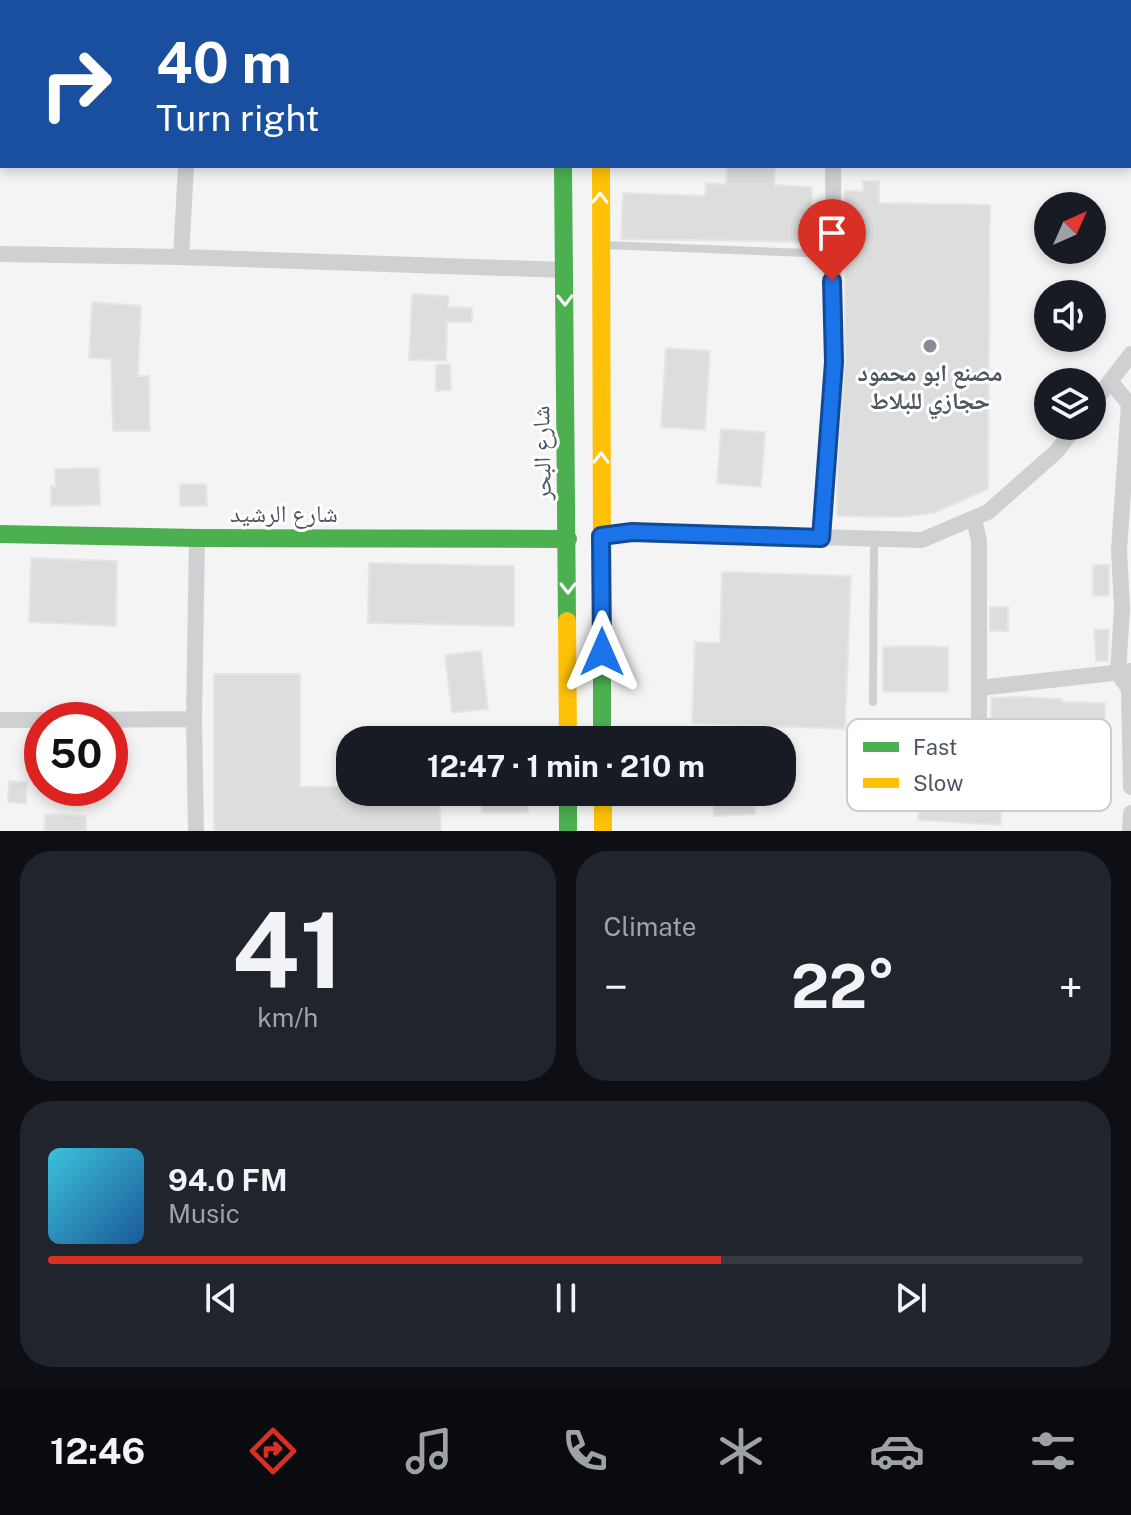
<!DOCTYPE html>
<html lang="en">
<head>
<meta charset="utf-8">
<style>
	:root { --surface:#171b24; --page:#20242c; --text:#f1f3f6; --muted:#9ea1a6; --line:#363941; --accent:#d93025 }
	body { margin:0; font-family:"Public Sans","Noto Naskh Arabic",sans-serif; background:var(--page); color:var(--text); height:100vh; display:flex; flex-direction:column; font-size:30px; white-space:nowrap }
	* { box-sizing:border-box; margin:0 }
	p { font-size:26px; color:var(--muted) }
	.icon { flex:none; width:44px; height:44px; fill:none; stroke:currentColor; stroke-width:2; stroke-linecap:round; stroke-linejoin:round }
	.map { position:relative; height:831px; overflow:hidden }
	.sheet { display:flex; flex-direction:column; gap:20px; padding:20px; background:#0d0f14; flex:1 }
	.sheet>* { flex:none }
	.banner { position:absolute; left:0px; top:0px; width:1132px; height:168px; box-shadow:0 4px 12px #0003; background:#1a4fa0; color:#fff; overflow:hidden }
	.needle { width:52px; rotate:45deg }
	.tools { position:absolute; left:1034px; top:192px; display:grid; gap:16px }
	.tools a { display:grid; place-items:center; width:72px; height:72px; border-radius:50%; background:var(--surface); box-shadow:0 4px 12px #0003; font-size:40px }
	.speed { position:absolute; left:24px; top:702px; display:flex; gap:16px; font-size:40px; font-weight:700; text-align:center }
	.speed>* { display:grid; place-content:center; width:104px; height:104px; border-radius:50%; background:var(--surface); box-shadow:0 4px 12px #0003; line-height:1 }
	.speed .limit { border:12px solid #d22; background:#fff; color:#111 }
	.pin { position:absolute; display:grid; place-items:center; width:68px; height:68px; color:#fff; margin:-82px -34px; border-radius:50% 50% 50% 0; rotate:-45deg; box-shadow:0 0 8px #0007 }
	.pin .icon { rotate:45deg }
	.me { position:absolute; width:88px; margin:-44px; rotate:0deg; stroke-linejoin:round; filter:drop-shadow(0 0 6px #0008) }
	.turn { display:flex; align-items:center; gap:28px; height:168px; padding:0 24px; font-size:36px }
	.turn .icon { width:104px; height:104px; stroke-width:2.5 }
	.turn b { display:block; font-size:56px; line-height:68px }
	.big { font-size:60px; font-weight:700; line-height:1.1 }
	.sheet .widget { flex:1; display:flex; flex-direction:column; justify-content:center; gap:12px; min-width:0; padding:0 28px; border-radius:32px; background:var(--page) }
	.sheet .dial { align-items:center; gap:0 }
	.dial b { font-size:104px; line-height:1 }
	.song { display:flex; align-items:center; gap:24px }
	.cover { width:96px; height:96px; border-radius:12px; background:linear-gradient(135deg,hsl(190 70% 55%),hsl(210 70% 35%)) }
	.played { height:8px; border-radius:4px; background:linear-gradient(90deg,var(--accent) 65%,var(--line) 65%) }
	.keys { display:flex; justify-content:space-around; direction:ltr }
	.heat { display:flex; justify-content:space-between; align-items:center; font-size:44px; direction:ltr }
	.sheet .tiles { flex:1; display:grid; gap:20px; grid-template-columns:1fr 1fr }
	.widget:last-child { grid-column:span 2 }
	.trip { position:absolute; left:336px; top:726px; width:460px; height:80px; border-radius:32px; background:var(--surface); box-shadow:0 4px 12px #0003; font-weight:700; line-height:80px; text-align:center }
	.tabs { display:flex; height:128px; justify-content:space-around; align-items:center; background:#090b0e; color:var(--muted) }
	.tabs .icon { width:56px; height:56px }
	.tabs .on { color:var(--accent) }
	.tabs b { font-size:36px; color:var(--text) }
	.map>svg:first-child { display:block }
</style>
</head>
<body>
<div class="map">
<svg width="1131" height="831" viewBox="0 0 1131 831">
	<rect width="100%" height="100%" fill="#f4f4f4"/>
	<path fill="#ddddde" stroke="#e5e6e7" stroke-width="2" d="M727,166H775L774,185L812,187L810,242L621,239L623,193L705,196L706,183L726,184Z
		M863,181H879V203L990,205L988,489L934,513L902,517L837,516V467L845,362V191H863Z
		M412,294L449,296L448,307L472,308V322H447L446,361L409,360Z
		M92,302L141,306L138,376H149L150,431H113L111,359L89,358Z
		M666,348L710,351L705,430L661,427Z
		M450,364L451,390L436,391V365Z
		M721,429L765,432L761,487L717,483Z
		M99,468L100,505L51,506V486H55V469Z
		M180,484H206L207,506H180Z
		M31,558L117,561L116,626L29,622Z
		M369,563L514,566V626L368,623Z
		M1093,565H1109V596H1093Z
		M722,572L851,576L845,729L692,723L695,642L720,643Z
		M990,607H1008V631H990Z
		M1109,629L1108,661H1096L1094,630Z
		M909,646L948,647V692H883V647Z
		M481,651L488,709L452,713L445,655Z
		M214,674H300V787L350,786V792H439L441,831H214Z
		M1021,697L1062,699V702L1105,703V744L1026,741L1025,785H1002L1001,825L918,820L919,777H955V803L983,804L984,776L989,771L992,753L991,698Z
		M9,781L27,782L26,804L8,802Z
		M481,792H528V812L482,813Z
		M713,792H754L755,814L714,816Z
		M45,814L86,816V831H44Z"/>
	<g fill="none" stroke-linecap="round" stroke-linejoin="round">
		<path stroke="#ced0d2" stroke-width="8" d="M604,245L832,254
			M873,702L874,539"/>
		<path stroke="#ced0d2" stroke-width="16" d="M219,0V2
			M836,2V0
			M0,254L181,257L564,270
			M181,257L186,166
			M1110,381L1129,404L1119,550L1122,608L1118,673L1129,689L1131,787
			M1092,405L1131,354
			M974,519L979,541V766
			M601,536L632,532L922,540L988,512L1057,451L1076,426
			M821,538L834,362L833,166
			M979,688L1131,671
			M0,720H42
			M66,720L194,719
			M196,831L194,719L197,538
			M1130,831L1131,813"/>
		<path stroke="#4caf50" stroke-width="18" d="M604,0V2
			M564,2L565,0
			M563,166L567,621
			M0,534L197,538L568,539
			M602,570V740
			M568,792V831"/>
		<path stroke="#ffc107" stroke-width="18" d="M601,166L602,570
			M567,621L568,740
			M603,792V831"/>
	</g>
	<defs><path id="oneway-chevron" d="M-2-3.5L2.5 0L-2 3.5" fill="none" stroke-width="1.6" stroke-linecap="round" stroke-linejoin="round" transform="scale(2)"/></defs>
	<g stroke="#f6fbf6">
		<use href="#oneway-chevron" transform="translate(600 198) rotate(-89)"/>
		<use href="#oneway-chevron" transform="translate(565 300) rotate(89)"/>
		<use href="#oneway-chevron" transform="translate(601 458) rotate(-90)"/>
		<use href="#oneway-chevron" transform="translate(568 588) rotate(90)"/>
	</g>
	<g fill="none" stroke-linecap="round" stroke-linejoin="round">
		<defs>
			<path id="route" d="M602,652L601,536L632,532L821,538L834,362L832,281"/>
		</defs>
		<use href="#route" stroke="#114b97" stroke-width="20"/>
		<use href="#route" stroke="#1a73e8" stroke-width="14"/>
	</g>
	<circle fill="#868d94" stroke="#fff" stroke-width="3" cx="930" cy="346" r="8"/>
	<g text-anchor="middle" stroke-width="6" stroke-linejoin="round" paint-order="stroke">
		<g font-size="24" font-weight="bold" fill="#4a5661" stroke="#fff">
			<text x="930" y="381">مصنع ابو محمود<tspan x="930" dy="28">حجازي للبلاط</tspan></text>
		</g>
		<g font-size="24" fill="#4a5661" stroke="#fff">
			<text transform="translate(542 453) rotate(-91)" y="8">شارع البحر</text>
			<text x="284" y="522">شارع الرشيد</text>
		</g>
	</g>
	<rect x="847" y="719" width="264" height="92" rx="12" fill="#fff" stroke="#c9ccd0" stroke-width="2"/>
	<rect x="863" y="742" width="36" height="10" fill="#4caf50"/>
	<rect x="863" y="778" width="36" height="10" fill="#ffc107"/>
	<g font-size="22" fill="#4a5661">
		<text x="913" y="755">Fast</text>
		<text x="913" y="791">Slow</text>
	</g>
</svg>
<div class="tools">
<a><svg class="needle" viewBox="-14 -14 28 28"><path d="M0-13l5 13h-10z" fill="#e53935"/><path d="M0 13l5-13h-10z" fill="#9ea1a6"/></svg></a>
<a><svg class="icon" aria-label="sound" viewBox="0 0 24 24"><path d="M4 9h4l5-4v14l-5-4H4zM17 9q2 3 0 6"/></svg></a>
<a><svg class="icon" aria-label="layers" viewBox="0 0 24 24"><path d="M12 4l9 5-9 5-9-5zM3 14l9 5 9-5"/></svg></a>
</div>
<div class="speed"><div class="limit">50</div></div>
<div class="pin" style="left:832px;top:281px;background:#d93025"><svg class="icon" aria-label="arrive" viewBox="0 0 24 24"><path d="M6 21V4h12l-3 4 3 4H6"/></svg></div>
<svg class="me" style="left:602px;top:652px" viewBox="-20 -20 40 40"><path d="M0-17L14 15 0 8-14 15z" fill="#1a73e8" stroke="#fff" stroke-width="4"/></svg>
<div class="trip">12:47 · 1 min · 210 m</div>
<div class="banner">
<div class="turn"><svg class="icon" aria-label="right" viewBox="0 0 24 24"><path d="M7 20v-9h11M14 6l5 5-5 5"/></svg><div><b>40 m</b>Turn right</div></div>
</div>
</div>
<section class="sheet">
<div class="tiles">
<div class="widget dial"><b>41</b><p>km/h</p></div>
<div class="widget"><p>Climate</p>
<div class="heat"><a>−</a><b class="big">22°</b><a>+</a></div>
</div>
<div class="widget">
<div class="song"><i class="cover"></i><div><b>94.0 FM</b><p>Music</p></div></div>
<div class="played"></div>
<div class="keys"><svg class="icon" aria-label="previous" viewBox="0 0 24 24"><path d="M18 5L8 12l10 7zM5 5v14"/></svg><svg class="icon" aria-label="pause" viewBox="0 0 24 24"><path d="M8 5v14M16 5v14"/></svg><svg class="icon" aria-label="next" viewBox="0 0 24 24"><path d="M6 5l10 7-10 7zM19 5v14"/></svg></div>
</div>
</div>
</section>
<nav class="tabs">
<b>12:46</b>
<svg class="icon on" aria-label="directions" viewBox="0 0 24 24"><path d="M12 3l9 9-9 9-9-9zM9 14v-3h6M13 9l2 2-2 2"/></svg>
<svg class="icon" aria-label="music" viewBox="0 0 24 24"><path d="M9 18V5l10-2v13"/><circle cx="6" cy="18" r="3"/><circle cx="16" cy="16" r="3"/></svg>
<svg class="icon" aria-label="phone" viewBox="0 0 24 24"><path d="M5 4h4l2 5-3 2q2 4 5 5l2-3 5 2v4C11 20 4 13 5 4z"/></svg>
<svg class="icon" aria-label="climate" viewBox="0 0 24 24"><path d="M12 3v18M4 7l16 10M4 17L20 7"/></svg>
<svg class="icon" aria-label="car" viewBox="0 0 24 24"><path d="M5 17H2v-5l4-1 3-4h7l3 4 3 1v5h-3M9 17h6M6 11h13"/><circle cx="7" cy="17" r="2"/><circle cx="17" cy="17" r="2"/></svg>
<svg class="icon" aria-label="filters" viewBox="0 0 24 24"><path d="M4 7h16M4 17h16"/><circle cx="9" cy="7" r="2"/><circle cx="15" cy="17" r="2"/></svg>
</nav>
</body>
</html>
